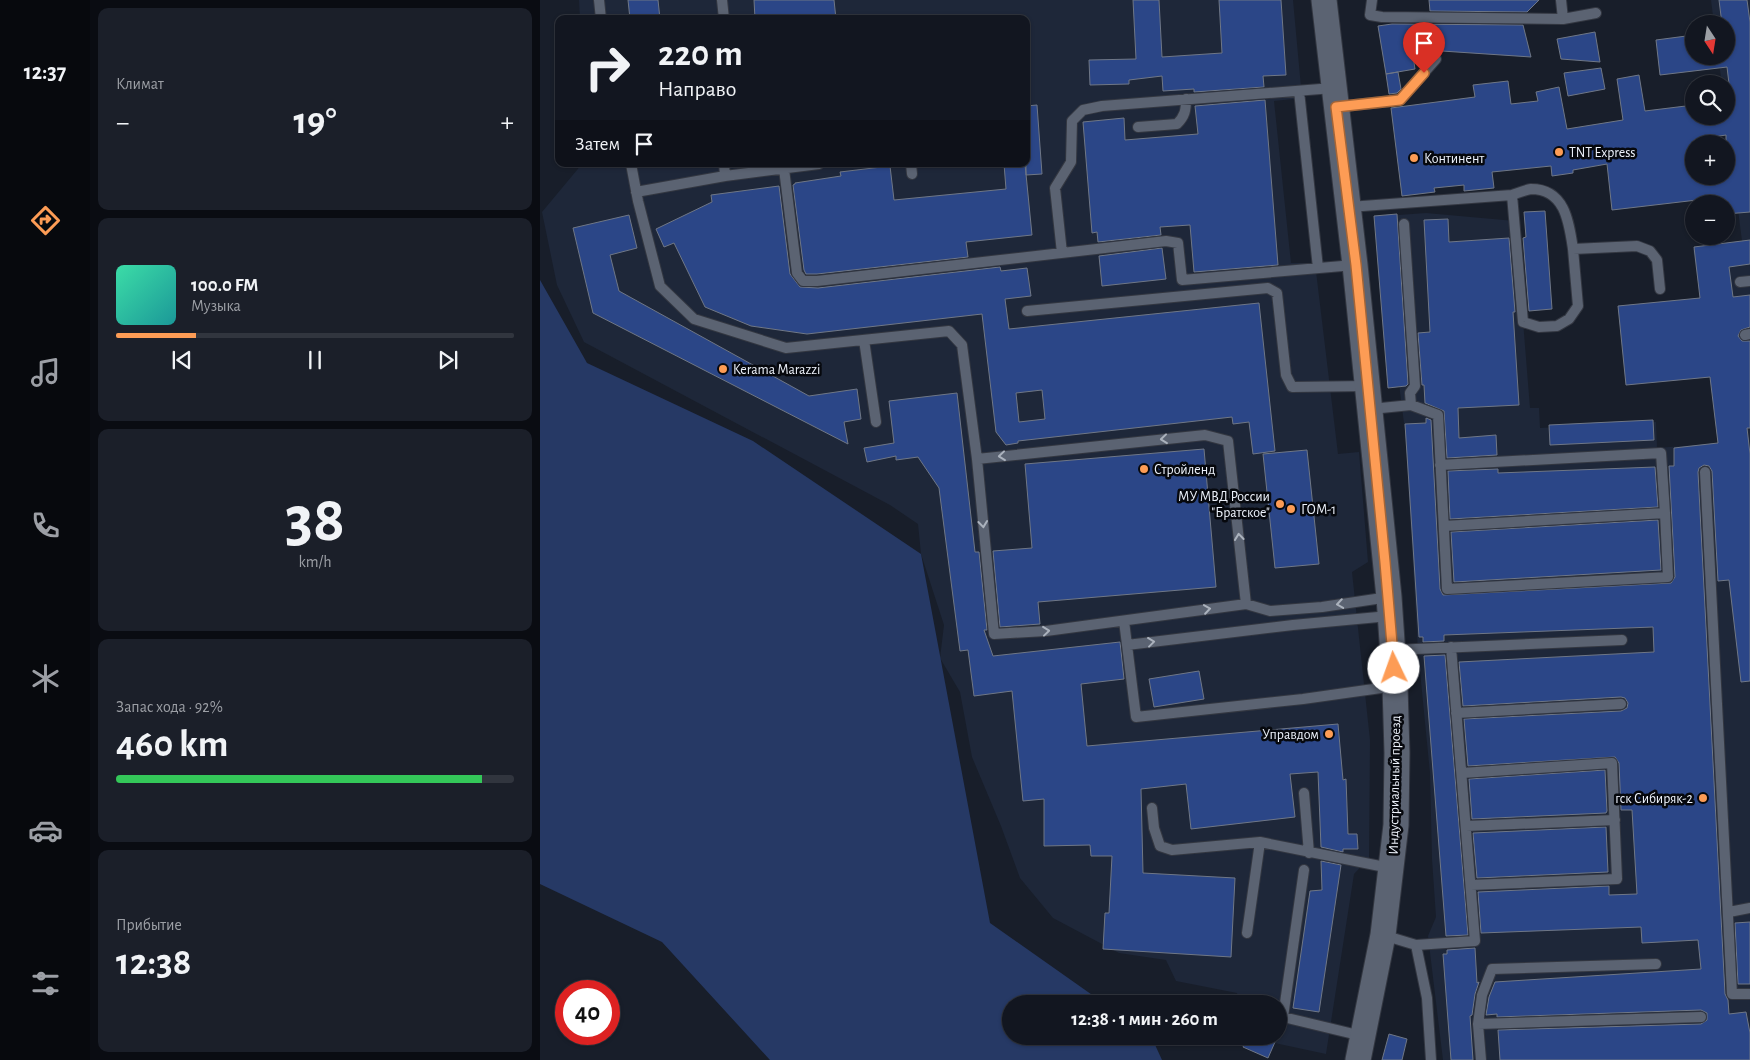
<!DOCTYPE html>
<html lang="ru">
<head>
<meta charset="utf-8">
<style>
	:root { --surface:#121620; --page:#1b1f29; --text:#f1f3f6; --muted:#9c9fa5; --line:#31353e; --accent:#fd9c55 }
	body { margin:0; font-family:"Alegreya Sans",sans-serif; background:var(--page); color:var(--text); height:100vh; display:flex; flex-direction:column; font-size:19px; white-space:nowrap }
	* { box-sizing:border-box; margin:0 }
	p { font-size:16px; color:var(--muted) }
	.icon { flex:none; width:28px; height:28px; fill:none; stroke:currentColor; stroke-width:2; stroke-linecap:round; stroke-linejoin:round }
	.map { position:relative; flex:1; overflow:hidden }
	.side { display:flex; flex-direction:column; gap:8px; padding:8px; background:#0a0c12; width:450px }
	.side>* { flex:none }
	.guide { position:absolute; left:15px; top:15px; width:475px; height:152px; border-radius:10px; box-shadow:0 1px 4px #0004,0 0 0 1px var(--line); background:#121620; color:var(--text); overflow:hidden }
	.needle { width:32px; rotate:168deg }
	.buttons { position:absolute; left:1145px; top:15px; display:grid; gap:10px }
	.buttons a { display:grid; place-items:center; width:50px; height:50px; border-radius:50%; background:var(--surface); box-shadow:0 1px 4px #0004,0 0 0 1px var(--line); font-size:25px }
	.speed { position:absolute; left:15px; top:980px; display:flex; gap:10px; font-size:25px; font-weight:700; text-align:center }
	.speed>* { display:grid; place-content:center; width:65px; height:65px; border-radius:50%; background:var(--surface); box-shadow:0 1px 4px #0004,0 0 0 1px var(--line); line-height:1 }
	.speed .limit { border:8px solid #d22; background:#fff; color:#111 }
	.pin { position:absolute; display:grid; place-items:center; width:42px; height:42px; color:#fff; margin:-51px -21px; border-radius:50% 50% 50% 0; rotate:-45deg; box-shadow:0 0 5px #0007 }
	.pin .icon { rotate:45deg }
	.me { position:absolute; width:55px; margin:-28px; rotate:357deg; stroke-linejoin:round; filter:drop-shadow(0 0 4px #0008) }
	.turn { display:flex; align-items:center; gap:18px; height:105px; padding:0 20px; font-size:22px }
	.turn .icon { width:65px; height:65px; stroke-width:2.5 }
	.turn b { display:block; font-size:35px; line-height:42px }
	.then { display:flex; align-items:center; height:48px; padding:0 20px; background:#0003; gap:10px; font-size:19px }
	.big { font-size:38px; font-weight:700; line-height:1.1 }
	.side .card { flex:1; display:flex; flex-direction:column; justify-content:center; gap:8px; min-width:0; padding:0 18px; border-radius:10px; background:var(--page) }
	.side .dial { align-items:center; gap:0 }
	.dial b { font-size:65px; line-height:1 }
	.song { display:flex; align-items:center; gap:15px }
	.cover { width:60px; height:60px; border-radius:8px; background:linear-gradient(135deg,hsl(160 70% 55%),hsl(180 70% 35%)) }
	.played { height:5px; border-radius:2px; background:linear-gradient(90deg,var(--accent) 20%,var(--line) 20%) }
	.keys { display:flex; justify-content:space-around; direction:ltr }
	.heat { display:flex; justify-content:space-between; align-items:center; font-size:28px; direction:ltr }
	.charge { height:8px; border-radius:4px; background:linear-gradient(90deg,#34c759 92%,var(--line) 0) }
	.trip { position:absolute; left:462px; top:995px; width:285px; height:50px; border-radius:25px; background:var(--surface); box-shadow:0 1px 4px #0004,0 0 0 1px var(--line); font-weight:700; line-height:50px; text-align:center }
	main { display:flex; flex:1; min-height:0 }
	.dock { display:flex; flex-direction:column; width:90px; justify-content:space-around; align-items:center; background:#07090d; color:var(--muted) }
	.dock .icon { width:35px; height:35px }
	.dock .active { color:var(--accent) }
	.dock b { font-size:22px; color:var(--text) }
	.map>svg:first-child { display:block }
</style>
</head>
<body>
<main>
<nav class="dock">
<b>12:37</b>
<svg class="icon active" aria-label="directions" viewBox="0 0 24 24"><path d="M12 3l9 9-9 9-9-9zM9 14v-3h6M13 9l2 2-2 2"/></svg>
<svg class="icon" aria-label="music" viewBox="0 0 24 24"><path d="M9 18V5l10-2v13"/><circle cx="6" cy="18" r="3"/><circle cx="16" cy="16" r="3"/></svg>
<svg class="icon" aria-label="phone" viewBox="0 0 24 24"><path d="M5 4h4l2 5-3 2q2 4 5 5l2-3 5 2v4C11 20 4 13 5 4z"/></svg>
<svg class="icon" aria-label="climate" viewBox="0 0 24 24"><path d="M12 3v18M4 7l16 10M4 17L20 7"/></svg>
<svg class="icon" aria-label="car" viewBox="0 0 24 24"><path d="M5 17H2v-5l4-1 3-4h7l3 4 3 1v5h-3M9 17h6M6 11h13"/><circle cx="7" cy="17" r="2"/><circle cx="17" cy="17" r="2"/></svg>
<svg class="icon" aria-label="filters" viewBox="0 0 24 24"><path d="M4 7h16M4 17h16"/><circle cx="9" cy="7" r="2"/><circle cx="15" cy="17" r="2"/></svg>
</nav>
<section class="side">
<div class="card"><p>Климат</p>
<div class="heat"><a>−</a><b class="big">19°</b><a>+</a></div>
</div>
<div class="card">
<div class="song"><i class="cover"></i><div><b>100.0 FM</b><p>Музыка</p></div></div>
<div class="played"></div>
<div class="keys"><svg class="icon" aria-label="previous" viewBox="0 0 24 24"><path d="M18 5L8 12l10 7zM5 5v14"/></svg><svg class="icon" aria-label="pause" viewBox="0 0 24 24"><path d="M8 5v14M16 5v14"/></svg><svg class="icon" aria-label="next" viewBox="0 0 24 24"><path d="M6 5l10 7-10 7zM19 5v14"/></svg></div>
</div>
<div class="card dial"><b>38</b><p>km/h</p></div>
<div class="card"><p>Запас хода · 92%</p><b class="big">460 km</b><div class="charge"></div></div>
<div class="card"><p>Прибытие</p><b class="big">12:38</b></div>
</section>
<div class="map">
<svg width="1210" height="1060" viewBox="0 0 1210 1060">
	<rect width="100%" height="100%" fill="#181e2a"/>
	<path fill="#1e2739" d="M39,0H753L762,98L734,101L751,263H775L798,454L819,452L828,562L812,572L830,740L829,858L814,874L786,1054L706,1037L739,1036V1004H699L697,993L636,981L626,960L579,953L513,918L480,878L461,826L432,757L420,692L400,658L404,625L381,554L378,524L350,505L44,342L17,285L2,212L42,164H486V19H40Z
		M1171,0H1210V1060H903L888,936L896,917L892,859L890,773L878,651L865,431L860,392L845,216L886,213L975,221L990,408H999L1000,428L1116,422L1117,448L1181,443L1153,249L1202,241L1186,116V84H1182L1178,56H1186V24H1174Z"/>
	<path fill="#263965" d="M0,280L47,363L213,441L381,554L450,923L565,1004H471V1036H611L622,1060H230L122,942L0,884Z"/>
	<path fill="#2b4687" stroke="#6f7786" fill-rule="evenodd" d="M88,0H118L120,19H90Z
		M214,0H294L296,19H215Z
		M593,0H619L622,57L682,53L679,0H741L746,75L723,76L724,87L654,92V89L623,91L622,76L589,80V84L550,85L549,60L596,59Z
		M889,0H999L987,12L890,11Z
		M1179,0H1207L1210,22V212L1186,214V204H1157V200L1072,210L1067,164L1033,170V173L1012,176L1011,166L952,172L954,188L924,191V185L894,188L895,192L862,196L851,108L935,97L933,85L968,81L971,104L998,101L996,92L1019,87L1027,129L1083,120L1077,79L1099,75L1105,111L1154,105V116H1186V100H1191L1187,67L1120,75L1116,40L1154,35V56H1186V24H1182ZM1186,135V176H1154V140Z
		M852,24L983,25L991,57L872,49L875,69L846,74L838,26Z
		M1055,32L1060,62L1021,59L1017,39Z
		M1061,68L1065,89L1028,96L1024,73Z
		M858,72L861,89L857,93L849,94L846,74Z
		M725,100L738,265L654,272L650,225L620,227L621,235L558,242L557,232L552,233L543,122L584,118L585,140L658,134L655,106Z
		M497,105L502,174L486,175V106Z
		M464,164H485L492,235L426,242L428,257L277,274H266L264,270L253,185L255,184V183L301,176L300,172L350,166L354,200L466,189Z
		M239,186L250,274L260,287L278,288L460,267L461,271L487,268L491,296L465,299L469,329L719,303L735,451L713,454L709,422L693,424L692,417L478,441V443L466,445L456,432L442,314L267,334L211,326L165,307L134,243L124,247L116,229L172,202L171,195ZM502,390L505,419L479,422L476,393Z
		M1005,211L1012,309L989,311L983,238L986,237L984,212Z
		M857,214L868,384L866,386L848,388L834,216Z
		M89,215L97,248L70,255L79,291L269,396L317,389L321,419L304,422L308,444L53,313L33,228Z
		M908,219L909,242L969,238L975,312H973L979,405L918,408L919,438L956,435L957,455L907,458L904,411L885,403L884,385H882L878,333L890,332L884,220Z
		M1210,240V264L1189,267L1193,297L1210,295V327L1201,330L1198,336L1202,341H1210V428H1207L1210,454V681L1201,682L1189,580L1178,581L1172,471L1169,466L1164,465L1159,468L1158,472L1185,994L1188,1000L1189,1014L1206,1012L1210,1033V1060H960L958,1030L1161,1024L1167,1020V1013L1161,1010L957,1017V1014L946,1015L949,997L955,982L1161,969L1158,940L1102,943L1101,927L941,933L938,892L1069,886V895L1097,894L1092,810H1081L1079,763L1075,757L928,766L924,719L1081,711L1087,708L1088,703L1085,698L1081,697L923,706L919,662L1114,652L1113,627L904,635V641L883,642V637H879L865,424L886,423V418L891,420L900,589L903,595L1131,583L1135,577L1129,466H1134V448L1178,443L1170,377L1086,385L1078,306L1160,298L1154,247Z
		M622,248L626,279L562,286L559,256Z
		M417,393L435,552H439L447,630H444L453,656L580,642L584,679L541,684L547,746L798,724L803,780L806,779L808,834H817L818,849H803V852L781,847L778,772L750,774L755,817L651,829L646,784L601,789L603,873L695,878L691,957L563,949L565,913H569L572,856H551L550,845L504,846V799L483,801L472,691L434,696L428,650L420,651L399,488L378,457L356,460V456L327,462L324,448L354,443L349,401Z
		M1113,420L1114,440L1010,445L1009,425Z
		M664,449L676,587L498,602L500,624L460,627L453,551L492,548L485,464Z
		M767,450L779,564L735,568L723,454Z
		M1115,467L1118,507L910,519L908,471L958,469V473Z
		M1118,520L1121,570L914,582L911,532Z
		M905,655L928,935L906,936L884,656Z
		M659,671L664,699L614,707L609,679Z
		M1065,770L1067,811L1066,813L932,819L929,779Z
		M1066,827L1068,872L937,878L933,833Z
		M781,861L801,865L779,1012L753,1008L770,891L782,890Z
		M1210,922V984H1198L1195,923Z
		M935,948L937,983L939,982L935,994L932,1015L930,1016L933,1060H911L903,954H907V950Z
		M849,1034L867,1039L862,1060H842Z
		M708,1036H721L735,1042L728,1058L703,1047Z"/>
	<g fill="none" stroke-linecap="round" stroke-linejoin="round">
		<defs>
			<path id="service" d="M59,0L61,19
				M182,0L184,19
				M832,0L830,15L842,17L1023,19L1021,0
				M1023,19L1056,13
				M759,91L778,268
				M796,107L860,100L896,59
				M598,127L637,124C645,116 646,110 646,99
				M91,164L98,201L120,286L154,319L246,348L409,331L422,345L437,459L454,634L506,631L706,604
				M184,164L185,176
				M371,164L372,174
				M244,169L257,273L263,281H277L626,241L638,243L642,280L814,265
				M96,192L185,176L279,164
				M809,207L972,195
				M864,224L875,386L870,393L871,405
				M1033,249C1029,222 1025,189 991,189C985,190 978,193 972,195L983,322L999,327L1017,326L1029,319L1038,306L1033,249L1097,246L1110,251L1117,260L1120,289
				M522,253L515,188L531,162L532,121L543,110L562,106L793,88
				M1200,282L1210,281
				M487,311L728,288L737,293L746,375L752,387L827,386
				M1205,335L1210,334
				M324,340L336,422
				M831,409L871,405L898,415L907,589L1128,577L1125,513
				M437,459L665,435L688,441L706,604L730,611L782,607L849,597
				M900,465L1121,453L1125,513L904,526
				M1165,472L1192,994H1210
				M584,621L587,645L753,625L849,616
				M587,645L596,717L763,699L855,686
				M853,650L1082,640
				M916,713L1081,704
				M922,773L1072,763L1077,879L931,885
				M764,793L769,853
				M612,808L614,828L620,846L632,850L720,842L850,868
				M926,826L1075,820
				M764,870L743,1017L822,1036
				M1189,912L1210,908
				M707,933L720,842
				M843,935L876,945L887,998L891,1060
				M876,945L935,941L911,647
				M938,1024L942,995L952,969L1116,964
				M941,1060L938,1024L1161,1017"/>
			<path id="tertiary" d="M784,0L815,265L849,597L855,686L857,753L856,825L843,935L818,1060"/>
		</defs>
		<use href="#service" stroke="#333741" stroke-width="12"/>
		<use href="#tertiary" stroke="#333741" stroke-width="27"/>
		<use href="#service" stroke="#5b6372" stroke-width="10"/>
		<use href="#tertiary" stroke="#5b6372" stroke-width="25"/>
	</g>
	<defs><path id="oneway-chevron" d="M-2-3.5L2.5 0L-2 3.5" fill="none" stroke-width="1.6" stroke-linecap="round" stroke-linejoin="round" transform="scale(1.25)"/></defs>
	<g stroke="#abb2bd">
		<use href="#oneway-chevron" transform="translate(624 439) rotate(174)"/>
		<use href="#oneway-chevron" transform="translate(462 456) rotate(174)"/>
		<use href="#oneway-chevron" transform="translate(443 524) rotate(84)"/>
		<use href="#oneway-chevron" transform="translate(699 537) rotate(-96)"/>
		<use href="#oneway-chevron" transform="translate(800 604) rotate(171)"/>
		<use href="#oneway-chevron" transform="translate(667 609) rotate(-8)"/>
		<use href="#oneway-chevron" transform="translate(506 631) rotate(-6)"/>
		<use href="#oneway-chevron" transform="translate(611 642) rotate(-7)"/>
	</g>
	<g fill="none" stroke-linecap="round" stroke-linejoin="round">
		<defs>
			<path id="route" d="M854,668L845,562L816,265L796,107L860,100L884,73"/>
		</defs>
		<use href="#route" stroke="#a46537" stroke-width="12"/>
		<use href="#route" stroke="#fd9c55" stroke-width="9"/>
	</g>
	<g fill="#fd9c55" stroke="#06080d" stroke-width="2">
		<circle cx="1019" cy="152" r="5"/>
		<circle cx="874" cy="158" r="5"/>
		<circle cx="183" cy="369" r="5"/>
		<circle cx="604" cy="469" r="5"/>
		<circle cx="740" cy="504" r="5"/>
		<circle cx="751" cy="509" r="5"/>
		<circle cx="789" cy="734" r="5"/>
		<circle cx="1163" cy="798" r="5"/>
	</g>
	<g text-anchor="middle" stroke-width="5" stroke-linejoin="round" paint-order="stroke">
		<g font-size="14" fill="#edf2fb" stroke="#06080d" text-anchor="start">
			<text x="1029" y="157">TNT Express</text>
			<text x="884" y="163">Континент</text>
			<text x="193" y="374">Kerama Marazzi</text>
			<text x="614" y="474">Стройленд</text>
			<text x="730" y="501" text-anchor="end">МУ МВД России<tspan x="730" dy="16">"Братское"</tspan></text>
			<text x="761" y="514">ГОМ-1</text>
			<text x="779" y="739" text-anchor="end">Управдом</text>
			<text x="1153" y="803" text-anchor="end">гск Сибиряк-2</text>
		</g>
		<g font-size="14" fill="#edf2fb" stroke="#06080d">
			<text transform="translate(854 785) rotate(-89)" y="5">Индустриальный проезд</text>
		</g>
	</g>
</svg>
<div class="buttons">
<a><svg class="needle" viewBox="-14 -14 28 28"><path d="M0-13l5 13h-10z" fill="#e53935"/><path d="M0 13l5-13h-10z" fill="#9c9fa5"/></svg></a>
<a><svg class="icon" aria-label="search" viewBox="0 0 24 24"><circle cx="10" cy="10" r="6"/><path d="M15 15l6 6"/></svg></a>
<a>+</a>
<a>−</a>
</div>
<div class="speed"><div class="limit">40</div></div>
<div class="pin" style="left:884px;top:73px;background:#d93025"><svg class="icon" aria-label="arrive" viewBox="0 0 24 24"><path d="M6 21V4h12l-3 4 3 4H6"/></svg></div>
<svg class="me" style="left:854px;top:668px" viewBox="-20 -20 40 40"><circle r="19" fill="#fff"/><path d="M0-13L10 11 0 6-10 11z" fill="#fd9c55"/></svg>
<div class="trip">12:38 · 1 мин · 260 m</div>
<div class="guide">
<div class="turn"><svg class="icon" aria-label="right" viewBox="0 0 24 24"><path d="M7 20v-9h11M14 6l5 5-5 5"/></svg><div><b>220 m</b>Направо</div></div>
<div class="then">Затем<svg class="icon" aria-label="arrive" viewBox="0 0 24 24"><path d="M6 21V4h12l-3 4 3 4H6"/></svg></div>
</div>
</div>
</main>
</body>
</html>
